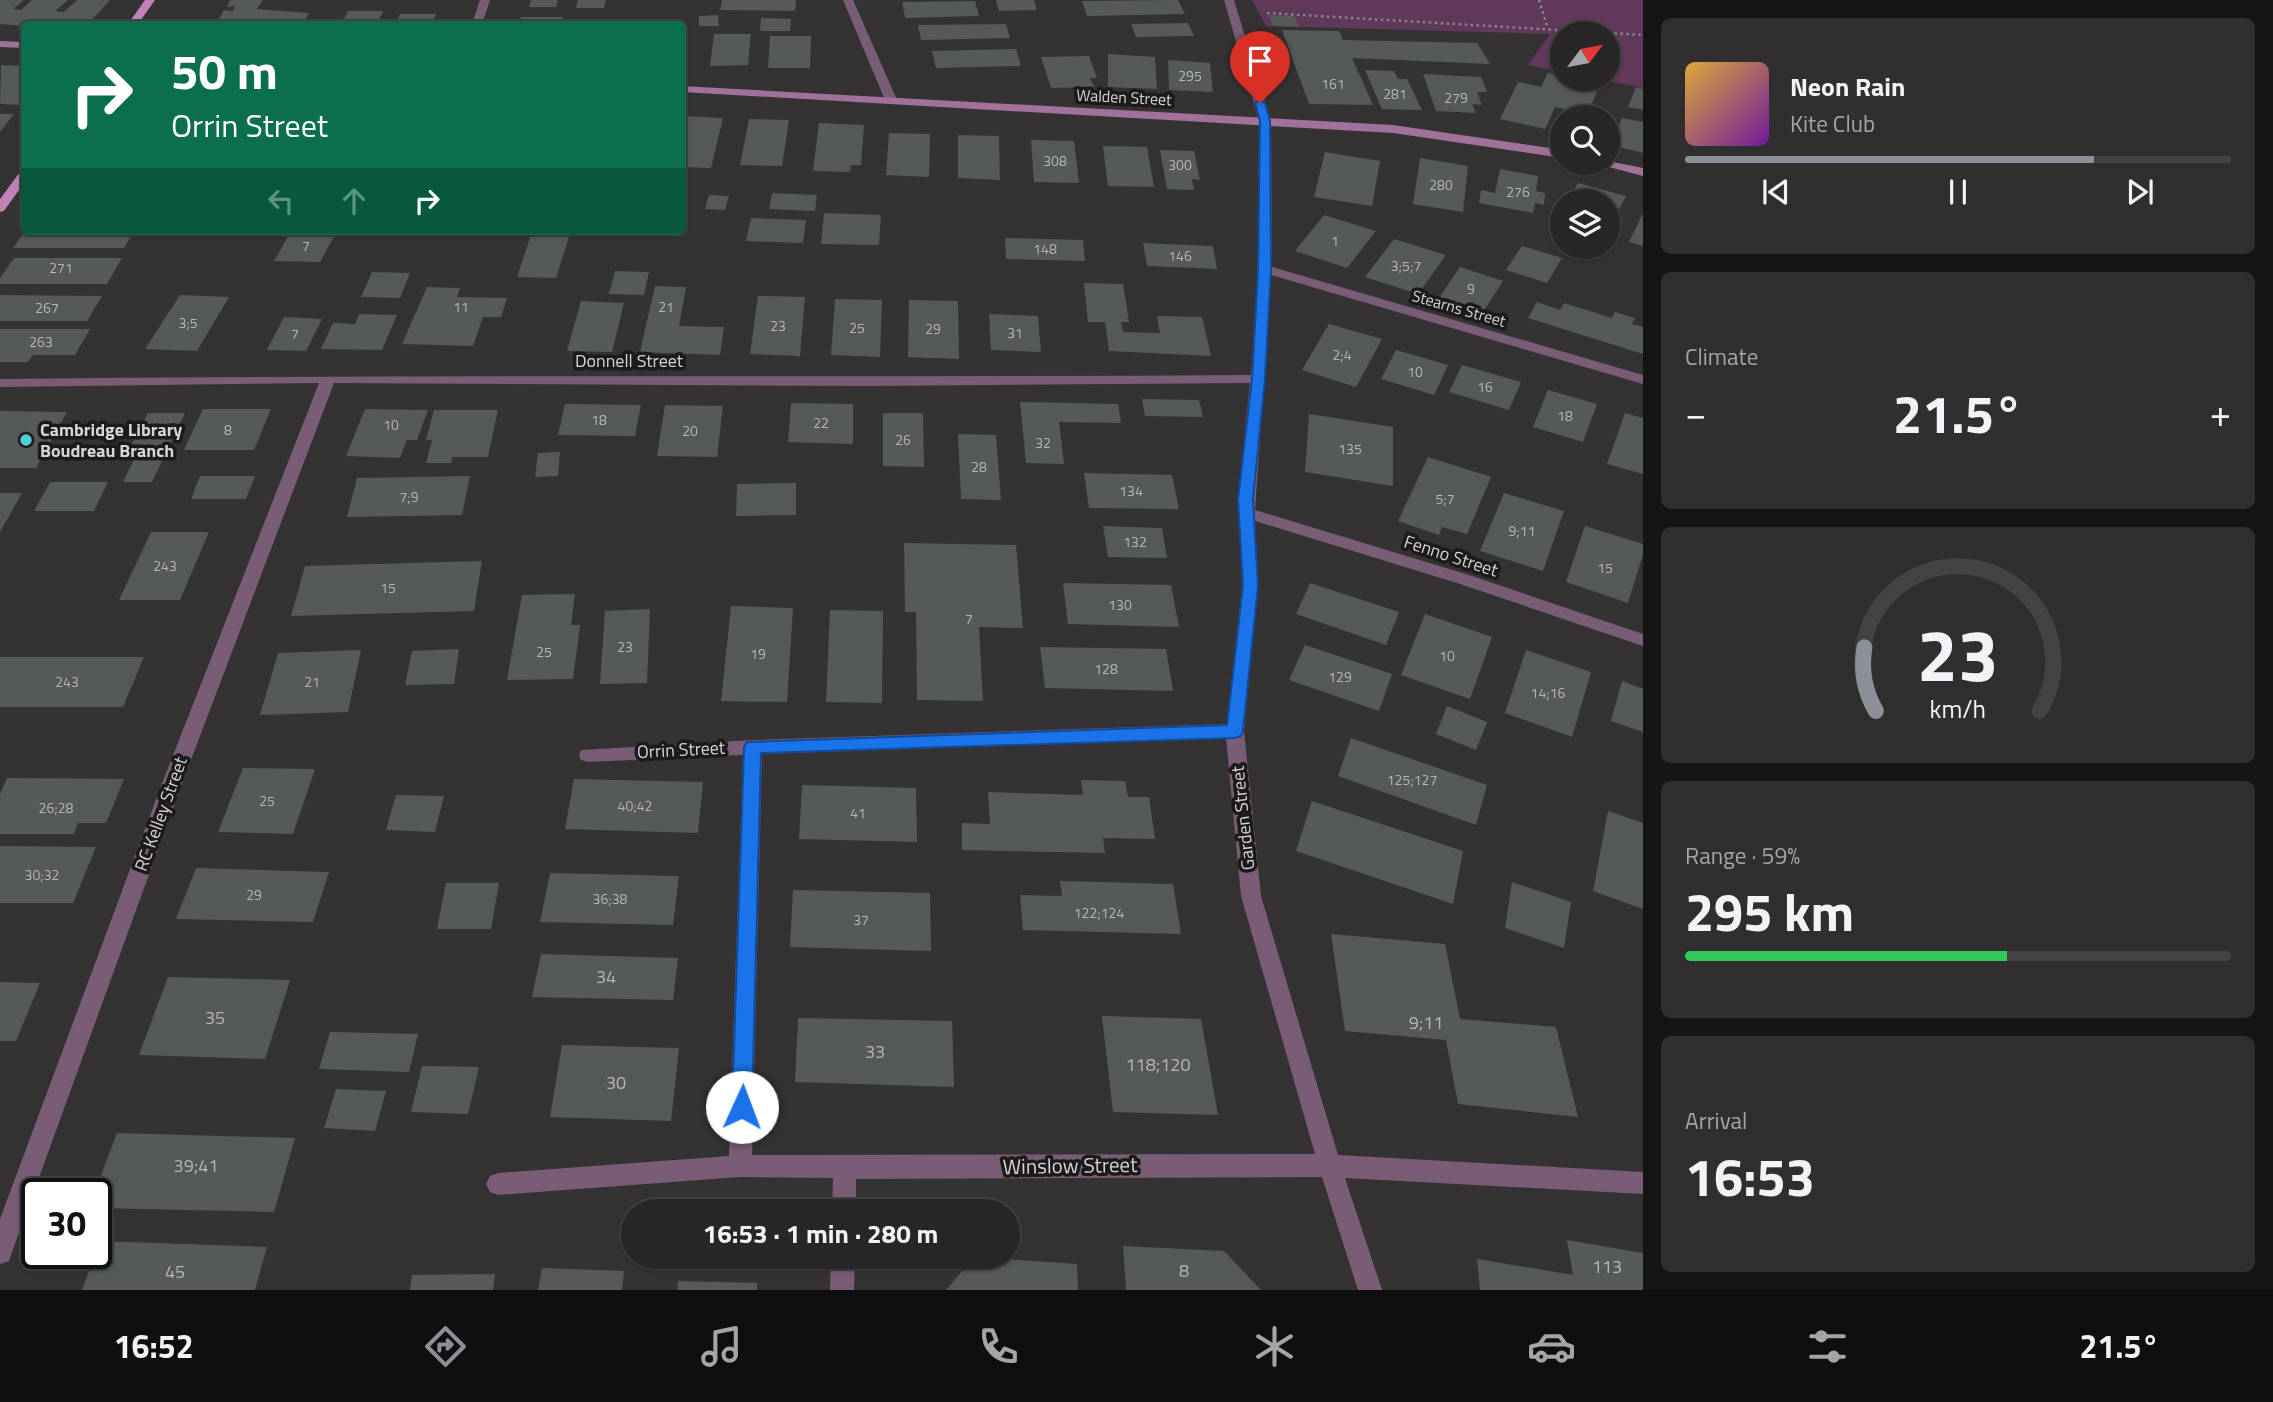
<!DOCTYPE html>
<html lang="en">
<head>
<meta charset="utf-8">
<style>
	:root { --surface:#282627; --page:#302e2f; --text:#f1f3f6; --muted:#a5a5a7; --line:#444344; --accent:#8c9099 }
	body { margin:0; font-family:"Titillium Web",sans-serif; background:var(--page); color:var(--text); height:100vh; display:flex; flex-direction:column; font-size:26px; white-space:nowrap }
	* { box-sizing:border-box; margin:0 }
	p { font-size:23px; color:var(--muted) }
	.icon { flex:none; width:38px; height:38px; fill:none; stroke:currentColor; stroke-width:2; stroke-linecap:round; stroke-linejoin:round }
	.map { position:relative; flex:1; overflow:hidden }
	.drawer { display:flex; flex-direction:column; gap:18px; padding:18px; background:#161515; width:630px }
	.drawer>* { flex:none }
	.hud { position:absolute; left:21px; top:21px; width:665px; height:214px; border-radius:7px; box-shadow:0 2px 5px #0004,0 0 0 2px var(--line); background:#0b6e4f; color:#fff; overflow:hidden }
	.needle { width:46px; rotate:58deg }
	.controls { position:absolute; left:1550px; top:21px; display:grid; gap:14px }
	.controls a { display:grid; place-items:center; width:70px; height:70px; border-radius:50%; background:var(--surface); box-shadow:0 2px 5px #0004,0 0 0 2px var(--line); font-size:35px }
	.speed { position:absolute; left:21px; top:1178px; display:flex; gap:14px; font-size:35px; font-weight:700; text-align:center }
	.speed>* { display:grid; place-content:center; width:91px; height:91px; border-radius:50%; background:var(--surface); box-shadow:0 2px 5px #0004,0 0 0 2px var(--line); line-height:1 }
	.speed .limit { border:4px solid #111; border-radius:10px; background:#fff; color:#111 }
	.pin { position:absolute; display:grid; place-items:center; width:60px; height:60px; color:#fff; margin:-72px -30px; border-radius:50% 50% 50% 0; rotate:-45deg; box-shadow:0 0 7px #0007 }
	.pin .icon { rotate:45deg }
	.me { position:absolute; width:77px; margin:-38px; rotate:2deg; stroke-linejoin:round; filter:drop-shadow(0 0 5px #0008) }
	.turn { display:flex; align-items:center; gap:24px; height:147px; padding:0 35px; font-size:32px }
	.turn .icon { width:91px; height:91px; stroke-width:2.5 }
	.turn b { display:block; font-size:49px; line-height:60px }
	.lanes { display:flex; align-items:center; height:66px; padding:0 35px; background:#0003; justify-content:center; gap:35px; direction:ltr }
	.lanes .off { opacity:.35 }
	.big { font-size:52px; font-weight:700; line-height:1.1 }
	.drawer .card { flex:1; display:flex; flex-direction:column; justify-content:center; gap:10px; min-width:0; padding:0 24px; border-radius:10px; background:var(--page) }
	.drawer .dial { align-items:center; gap:0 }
	.dial svg { height:182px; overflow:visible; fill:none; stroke:var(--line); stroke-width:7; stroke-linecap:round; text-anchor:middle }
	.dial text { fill:var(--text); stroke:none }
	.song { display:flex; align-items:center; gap:21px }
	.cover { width:84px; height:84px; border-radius:10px; background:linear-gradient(135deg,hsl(40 70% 55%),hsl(280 70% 35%)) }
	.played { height:7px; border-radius:4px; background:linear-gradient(90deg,var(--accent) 75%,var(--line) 75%) }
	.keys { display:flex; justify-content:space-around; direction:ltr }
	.heat { display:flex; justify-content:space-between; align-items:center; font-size:38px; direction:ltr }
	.charge { height:10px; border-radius:5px; background:linear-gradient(90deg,#34c759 59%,var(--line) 0) }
	.trip { position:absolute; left:621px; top:1199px; width:399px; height:70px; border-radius:35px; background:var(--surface); box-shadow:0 2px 5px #0004,0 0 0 2px var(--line); font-weight:700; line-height:70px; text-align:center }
	.menu { display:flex; height:112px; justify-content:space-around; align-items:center; background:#100f10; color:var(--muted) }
	.menu .icon { width:49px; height:49px }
	.menu .current { color:var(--accent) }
	.menu b { font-size:32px; color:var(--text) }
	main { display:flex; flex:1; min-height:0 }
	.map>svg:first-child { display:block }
</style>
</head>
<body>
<main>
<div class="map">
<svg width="1643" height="1290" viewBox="0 0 1643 1290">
	<rect width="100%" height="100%" fill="#353234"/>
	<path fill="#5f385a" d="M1252,0H1643V88L1597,79H1608V33H1563V72L1528,65L1550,34L1266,26Z"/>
	<path fill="#55595a" d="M0,0H24L13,9L21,10L32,0H68L55,11L64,12L77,0H110L88,24L24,26L0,24Z
		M230,0H263L257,9L309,13L303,24H216L224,10L233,11L235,6L227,7Z
		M531,0H558L556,7H529Z
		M578,0H606L604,8H576Z
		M722,0H796L795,11L720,10Z
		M996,0H1034L1037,10L999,11Z
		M1178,0L1185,14L1087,16L1082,1Z
		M975,1L979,16L905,18L902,2Z
		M348,11H383L377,24H341Z
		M400,14H436L431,24H395Z
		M718,15L719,26H699V16Z
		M1268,15L1295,16L1299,27L1273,26Z
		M521,17H563L561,24H519Z
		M761,18L791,19L790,31H760Z
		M1188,23L1194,36L1136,37L1131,24Z
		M1006,24L1010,38L921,40L918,25Z
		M1282,30L1339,31L1343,40L1477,43L1490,64L1352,58L1373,105L1309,104Z
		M714,34H751L748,65L710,66Z
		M770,36H811L810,68H768Z
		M1016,49L1021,66L936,68L932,51Z
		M1108,54L1155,57L1157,89L1108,87Z
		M1089,56L1097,78H1090L1094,87L1051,88L1041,57Z
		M1168,60L1210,63L1213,92L1169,90Z
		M1,65L24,66V105L0,104Z
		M1365,70L1394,71L1398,79H1407L1422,110L1382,109Z
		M1548,73L1563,76V79L1600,84L1590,108L1577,105L1575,111L1555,107L1545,129L1500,119L1518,82L1541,87Z
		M1423,74L1481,77L1487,92H1477L1482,105L1472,104L1476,113L1436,111Z
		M1636,87L1643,89V110L1628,107Z
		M0,114H14L0,132Z
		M682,116L723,118L711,168L682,167Z
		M1622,118L1643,122V153L1611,145Z
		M749,119L789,120L782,166L740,165Z
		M819,123L864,125L861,165H851L850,172L813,171Z
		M889,133L930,134L929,177L886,175Z
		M958,135L999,136L1000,180L958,178Z
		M1031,140L1074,141L1079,183L1034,182Z
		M1103,146L1147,147L1154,187L1108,186Z
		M1160,150L1194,151L1200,180L1192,179L1194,190L1167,189Z
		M1325,152L1380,161L1372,206L1314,197Z
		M1420,158L1468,166L1463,212L1413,204Z
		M1500,169L1538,176L1536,191L1545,193L1544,205L1535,203L1533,213L1479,203L1481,190L1495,193Z
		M1578,183L1626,196L1608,230V201H1568Z
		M772,193L817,195L815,211L769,209Z
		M709,195L729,196L725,210L705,209Z
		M824,213L881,215L879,245L821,244Z
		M1643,213V246L1629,242Z
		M1324,215L1376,231L1347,268L1295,251Z
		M751,218L806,220L803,243L746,241Z
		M25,231H134L124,248H13Z
		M291,231H337L320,262L274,261Z
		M496,231H571L556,278L517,277L531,235L495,234Z
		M1005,238L1083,240L1085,261L1006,259Z
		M1394,239L1446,255L1418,294L1365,277Z
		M1143,243L1213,246L1217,269L1147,266Z
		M1522,246L1562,258L1547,283L1506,270Z
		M14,258H122L107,284H0V278Z
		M1460,267L1503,281L1483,312L1439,298Z
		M615,271L649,272L644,295L609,294Z
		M372,272L410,273L400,298L361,297Z
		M1084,283L1123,284L1129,322H1121L1123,332L1160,333L1157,316L1202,317L1211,356L1109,351L1105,322H1088Z
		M655,286L686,287L679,326L724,327L720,355L640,352Z
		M427,287L460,288L457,297L507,298L501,317H483L473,346L402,344Z
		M0,295L102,296L87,321H0Z
		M180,295L229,297L197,351L145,349Z
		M758,296L805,297L800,356L750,354Z
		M835,299L882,300L880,357L831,355Z
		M909,300L958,301L959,359L908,357Z
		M581,301L624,303L612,352L567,351Z
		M1537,302L1560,310L1564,303L1612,318L1615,312L1635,318L1632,324L1643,327V354L1528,318Z
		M359,314L397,315L382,350L321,349L333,323L355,324Z
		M989,314L1038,316L1041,352L991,350Z
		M284,317L322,319L306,351L267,350Z
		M1329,324L1382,339L1356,387L1302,370Z
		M0,329H90L75,355H33L28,362H0Z
		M1396,350L1448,365L1434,395L1381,379Z
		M1462,365L1521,382L1509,410L1449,392Z
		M1548,390L1597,404L1583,442L1533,427Z
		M1142,399L1199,400L1203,417L1145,416Z
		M1020,402L1118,404L1121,423L1059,422L1064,464L1026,463Z
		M791,403L853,404V444L788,442Z
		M565,404L641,405L635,436L558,435Z
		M665,405L723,406L717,457L657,456Z
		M203,409H271L254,450H184Z
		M365,409L428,410L417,440H407L400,458L346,456Z
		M434,410H498L488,457H452L451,463H426L432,440H426Z
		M0,411L67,412L36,468H0Z
		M148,413H185L152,482H123L135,457H125Z
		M883,413H923L924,467L883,466Z
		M1625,413L1643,418V474L1607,464Z
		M1309,414L1393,427V486L1305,472Z
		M958,434L996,435L1001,500L961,499Z
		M560,452L558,476L535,477L538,453Z
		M1428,457L1491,477L1467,534L1442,527L1439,535L1398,521Z
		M1084,473L1172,475L1179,509L1089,508Z
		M200,476H255L246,499H191Z
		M470,476L462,515L347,517L357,478Z
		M50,482H108L94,511H34Z
		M796,483V515L736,516L737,484Z
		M0,493H22L0,532Z
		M1504,493L1564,511L1543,571L1480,551Z
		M1103,526L1162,528L1167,558L1108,557Z
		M1585,526L1643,544V554L1628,603L1566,582Z
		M151,532H209L180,600H119Z
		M904,543L1016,545L1023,628L979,627L983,701L917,700L916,612H905Z
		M482,561L474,611L291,616L305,566Z
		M1063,583L1171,585L1179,627L1068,624Z
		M1310,583L1399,612L1386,645L1296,614Z
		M575,594L571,625H580L573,679L507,680L522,595Z
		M731,606L793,608L787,702L721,701Z
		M650,609L647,683L600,684L605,611Z
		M830,610L883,611L882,703L826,702Z
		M1425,614L1492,637L1470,699L1401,675Z
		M1305,645L1392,674L1379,711L1289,680Z
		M1040,647L1166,649L1173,691L1045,688Z
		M459,649L454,684L405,685L412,651Z
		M361,650L348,712L260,715L278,653Z
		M1526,650L1591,672L1572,737L1505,713Z
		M0,657H144L123,707H0Z
		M1622,681L1643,689V732L1611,721Z
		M1447,706L1487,722L1476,750L1436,734Z
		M1351,738L1487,785L1476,825L1338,776Z
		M243,768L315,769L293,834L218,832Z
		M7,778L124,779L106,823H78L74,834H0V794Z
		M574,779L703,782L698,833L565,829Z
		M1081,780L1125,781L1128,797H1149L1155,839L1103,838L1105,853L962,850V823L990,824L988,792L1083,795Z
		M802,785L916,788L917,842L799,839Z
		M396,795L444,796L435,832L386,830Z
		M1312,801L1463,851L1453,904L1296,851Z
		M1608,811L1643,823V909L1593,891Z
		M0,846L96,847L73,903H0Z
		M196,868L329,872L313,922L176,919Z
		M550,873L679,876L673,925L540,922Z
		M1060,881L1173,884L1181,934L1023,930L1020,895L1062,896Z
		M1512,882L1571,902L1564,948L1505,928Z
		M446,883H499L491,929H437Z
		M793,890L930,893L931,951L790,947Z
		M1331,934L1445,944L1460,1019L1556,1027L1578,1117L1458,1104L1446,1040L1345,1031Z
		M541,954L678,958L673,1000L532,997Z
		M168,977L290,980L265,1059L139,1055Z
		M0,982L40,983L16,1041H0Z
		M1102,1016L1201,1019L1218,1115L1113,1112Z
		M798,1018L952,1021L954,1087L795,1082Z
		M330,1032L418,1034L409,1072L319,1069Z
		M562,1045L679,1048L671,1121L550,1117Z
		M422,1066L479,1067L468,1114L411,1112Z
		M336,1089L386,1091L375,1131L324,1128Z
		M117,1133L295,1138L274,1212L96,1208L94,1194Z
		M1567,1240L1643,1253V1290H1480L1477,1259L1573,1275Z
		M100,1241L267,1247L255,1290H82Z
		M1123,1246L1224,1251L1261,1290H1126Z
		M974,1257L1077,1264L1078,1290H946Z
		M542,1268L624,1271L622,1290H538Z
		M495,1274L493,1290H410L412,1275Z
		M678,1281L757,1283V1290H677Z"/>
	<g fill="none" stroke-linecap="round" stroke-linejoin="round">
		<path stroke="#878586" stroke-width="2.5" stroke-dasharray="2.5 3.5" stroke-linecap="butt" d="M1539,0L1548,29
			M1267,13L1643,35"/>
		<path fill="#795c75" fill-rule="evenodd" d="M480,0H490L482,24H472Z
			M843,0H853L897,100L895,102L885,100Z
			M1224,0H1234L1271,121L1272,267L1643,375V384L1271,275L1255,510L1469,575L1643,634V646L1457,583L1255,521L1258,586L1244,731L1261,896L1338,1155L1643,1172V1194L1345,1178L1382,1290H1358L1322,1177L856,1179V1211H832L833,1178L740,1177L498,1195L490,1192L486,1184L490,1176L498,1173L729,1156L743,755L588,762L581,760L579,755L581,750L753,740L1227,724L1242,586L1238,499L1250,383L867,386L334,383L181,786L12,1252L9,1261L0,1264V1219L161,786L319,383L0,387V379C417,374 834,378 1251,375L1258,269L1259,121ZM1226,738L1241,896L1315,1154L752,1155L762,754Z
			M831,1256H855L854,1290H830Z"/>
		<path fill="#a07199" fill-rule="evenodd" d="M0,41L24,42V48L0,47Z
			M682,86L1393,125L1563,150V158L1393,133L682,92Z
			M1608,161L1643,168V176L1594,163Z"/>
		<path fill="#be82b6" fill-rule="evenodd" d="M145,0H155L138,24H128Z
			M24,171V183L4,211L0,212V199L20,172Z"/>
	</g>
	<path fill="#1a73e8" stroke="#114b97" stroke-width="2" d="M1260,100L1265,103L1270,121L1271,270L1265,379L1253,499L1258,586L1243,731L1241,736L1235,738L761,753L752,1107L749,1113L742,1116L735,1113L732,1107L744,747L747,742L1227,725L1243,586L1238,499L1252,379L1258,270L1260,121L1255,103Z"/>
	<circle fill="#51ccd3" stroke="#1c1a1b" stroke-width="2.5" cx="26" cy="440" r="7"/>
	<g text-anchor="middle" stroke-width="7" stroke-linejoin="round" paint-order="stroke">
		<g font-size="14" fill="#b6b6b7">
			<text x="1190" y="81">295</text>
			<text x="1333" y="89">161</text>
			<text x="1395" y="99">281</text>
			<text x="1456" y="103">279</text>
			<text x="1055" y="166">308</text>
			<text x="1180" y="170">300</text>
			<text x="1441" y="190">280</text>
			<text x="1518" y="197">276</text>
			<text x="1335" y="246">1</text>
			<text x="306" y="251">7</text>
			<text x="1045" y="254">148</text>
			<text x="1180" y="261">146</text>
			<text x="1406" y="271">3;5;7</text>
			<text x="61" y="273">271</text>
			<text x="1471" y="294">9</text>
			<text x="461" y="312">11</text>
			<text x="666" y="312">21</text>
			<text x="47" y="313">267</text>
			<text x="188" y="328">3;5</text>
			<text x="778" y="331">23</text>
			<text x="857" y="333">25</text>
			<text x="933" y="334">29</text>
			<text x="1015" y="338">31</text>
			<text x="295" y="339">7</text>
			<text x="41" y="347">263</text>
			<text x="1342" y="360">2;4</text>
			<text x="1415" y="377">10</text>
			<text x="1485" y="392">16</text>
			<text x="1565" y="421">18</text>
			<text x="599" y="425">18</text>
			<text x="821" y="428">22</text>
			<text x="391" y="430">10</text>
			<text x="228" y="435">8</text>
			<text x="690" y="436">20</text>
			<text x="903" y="445">26</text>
			<text x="1043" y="448">32</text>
			<text x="1350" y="454">135</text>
			<text x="979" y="472">28</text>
			<text x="1131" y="496">134</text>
			<text x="409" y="502">7;9</text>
			<text x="1445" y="504">5;7</text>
			<text x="1522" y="536">9;11</text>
			<text x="1135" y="547">132</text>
			<text x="165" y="571">243</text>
			<text x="1605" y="573">15</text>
			<text x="388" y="593">15</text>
			<text x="1120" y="610">130</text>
			<text x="969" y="624">7</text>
			<text x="625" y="652">23</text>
			<text x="544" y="657">25</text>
			<text x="758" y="659">19</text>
			<text x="1447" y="661">10</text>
			<text x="1106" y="674">128</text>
			<text x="1340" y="682">129</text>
			<text x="67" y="687">243</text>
			<text x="312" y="687">21</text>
			<text x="1548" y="698">14;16</text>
			<text x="1412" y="785">125;127</text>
			<text x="267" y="806">25</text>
			<text x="635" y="811">40;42</text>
			<text x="56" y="813">26;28</text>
			<text x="858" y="818">41</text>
			<text x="42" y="880">30;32</text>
			<text x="254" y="900">29</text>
			<text x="610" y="904">36;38</text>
			<text x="1099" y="918">122;124</text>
			<text x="861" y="925">37</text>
		</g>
		<g font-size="16" fill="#d6d5d6" stroke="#1c1a1b">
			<text transform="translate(1124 97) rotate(3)" y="6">Walden Street</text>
			<text transform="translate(1459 308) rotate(16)" y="6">Stearns Street</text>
		</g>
		<g font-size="18" fill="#d6d5d6" stroke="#1c1a1b">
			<text x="629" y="367">Donnell Street</text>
			<text transform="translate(1451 556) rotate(18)" y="6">Fenno Street</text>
			<text transform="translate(681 750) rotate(-3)" y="6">Orrin Street</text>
			<text transform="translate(161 814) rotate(-70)" y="6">RC Kelley Street</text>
			<text transform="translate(1243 818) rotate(-96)" y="6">Garden Street</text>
		</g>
		<g font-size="18" font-weight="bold" fill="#d6d5d6" stroke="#1c1a1b" text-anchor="start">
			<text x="40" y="436">Cambridge Library<tspan x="40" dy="21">Boudreau Branch</tspan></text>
		</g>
		<g font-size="18" fill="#b6b6b7">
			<text x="606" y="983">34</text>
			<text x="215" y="1024">35</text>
			<text x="1426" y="1029">9;11</text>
			<text x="875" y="1058">33</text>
			<text x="1158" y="1071">118;120</text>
			<text x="616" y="1089">30</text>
			<text x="196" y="1172">39;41</text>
			<text x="1607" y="1273">113</text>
			<text x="1184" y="1277">8</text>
			<text x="175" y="1278">45</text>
		</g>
		<g font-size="21" fill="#d6d5d6" stroke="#1c1a1b">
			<text transform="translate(1070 1166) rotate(-1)" y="7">Winslow Street</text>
		</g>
	</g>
</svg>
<div class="controls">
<a><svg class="needle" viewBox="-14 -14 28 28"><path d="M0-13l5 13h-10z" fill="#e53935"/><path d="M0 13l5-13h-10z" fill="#a5a5a7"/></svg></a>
<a><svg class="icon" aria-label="search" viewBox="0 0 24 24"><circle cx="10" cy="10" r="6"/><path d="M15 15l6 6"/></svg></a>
<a><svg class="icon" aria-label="layers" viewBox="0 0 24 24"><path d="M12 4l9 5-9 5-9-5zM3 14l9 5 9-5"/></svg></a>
</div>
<div class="speed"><div class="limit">30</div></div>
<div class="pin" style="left:1260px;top:103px;background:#d93025"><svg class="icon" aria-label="arrive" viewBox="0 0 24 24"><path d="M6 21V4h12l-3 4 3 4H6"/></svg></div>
<svg class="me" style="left:742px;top:1107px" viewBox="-20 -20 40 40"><circle r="19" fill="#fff"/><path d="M0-13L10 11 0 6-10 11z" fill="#1a73e8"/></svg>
<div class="trip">16:53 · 1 min · 280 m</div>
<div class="hud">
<div class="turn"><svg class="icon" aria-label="right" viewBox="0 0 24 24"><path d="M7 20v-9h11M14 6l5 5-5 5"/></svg><div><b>50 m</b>Orrin Street</div></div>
<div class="lanes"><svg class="icon off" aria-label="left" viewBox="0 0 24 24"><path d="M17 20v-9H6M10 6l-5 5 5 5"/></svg><svg class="icon off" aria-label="ahead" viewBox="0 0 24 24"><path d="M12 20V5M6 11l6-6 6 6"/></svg><svg class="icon" aria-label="right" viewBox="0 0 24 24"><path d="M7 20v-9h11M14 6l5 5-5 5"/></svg></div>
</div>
</div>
<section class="drawer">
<div class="card">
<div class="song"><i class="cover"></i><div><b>Neon Rain</b><p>Kite Club</p></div></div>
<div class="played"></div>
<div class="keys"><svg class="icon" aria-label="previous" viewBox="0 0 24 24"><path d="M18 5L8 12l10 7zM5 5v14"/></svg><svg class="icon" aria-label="pause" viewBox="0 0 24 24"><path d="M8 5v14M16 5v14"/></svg><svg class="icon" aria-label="next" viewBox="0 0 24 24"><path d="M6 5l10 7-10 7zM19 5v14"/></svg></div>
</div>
<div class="card"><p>Climate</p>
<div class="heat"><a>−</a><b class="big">21.5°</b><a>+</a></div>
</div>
<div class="card dial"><svg viewBox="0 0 100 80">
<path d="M14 69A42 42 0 1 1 86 69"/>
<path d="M14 69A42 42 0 0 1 9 41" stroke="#8c9099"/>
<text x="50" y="56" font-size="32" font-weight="700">23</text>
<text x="50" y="72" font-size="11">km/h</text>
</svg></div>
<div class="card"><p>Range · 59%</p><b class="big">295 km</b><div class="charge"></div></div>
<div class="card"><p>Arrival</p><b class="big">16:53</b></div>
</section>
</main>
<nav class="menu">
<b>16:52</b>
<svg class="icon current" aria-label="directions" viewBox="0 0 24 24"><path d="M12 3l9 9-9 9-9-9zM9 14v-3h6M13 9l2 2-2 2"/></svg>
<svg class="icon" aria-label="music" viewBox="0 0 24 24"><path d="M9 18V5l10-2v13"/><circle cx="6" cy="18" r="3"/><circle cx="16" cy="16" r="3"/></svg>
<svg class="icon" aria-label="phone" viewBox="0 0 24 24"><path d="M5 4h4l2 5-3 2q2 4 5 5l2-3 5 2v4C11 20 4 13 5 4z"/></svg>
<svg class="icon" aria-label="climate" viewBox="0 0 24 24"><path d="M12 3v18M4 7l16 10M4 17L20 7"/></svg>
<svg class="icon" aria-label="car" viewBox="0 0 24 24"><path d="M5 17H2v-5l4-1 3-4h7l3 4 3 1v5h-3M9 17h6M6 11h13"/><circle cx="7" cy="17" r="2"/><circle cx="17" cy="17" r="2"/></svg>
<svg class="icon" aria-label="filters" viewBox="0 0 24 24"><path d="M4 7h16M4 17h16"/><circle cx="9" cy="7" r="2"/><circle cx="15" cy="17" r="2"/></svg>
<b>21.5°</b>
</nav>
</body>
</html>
